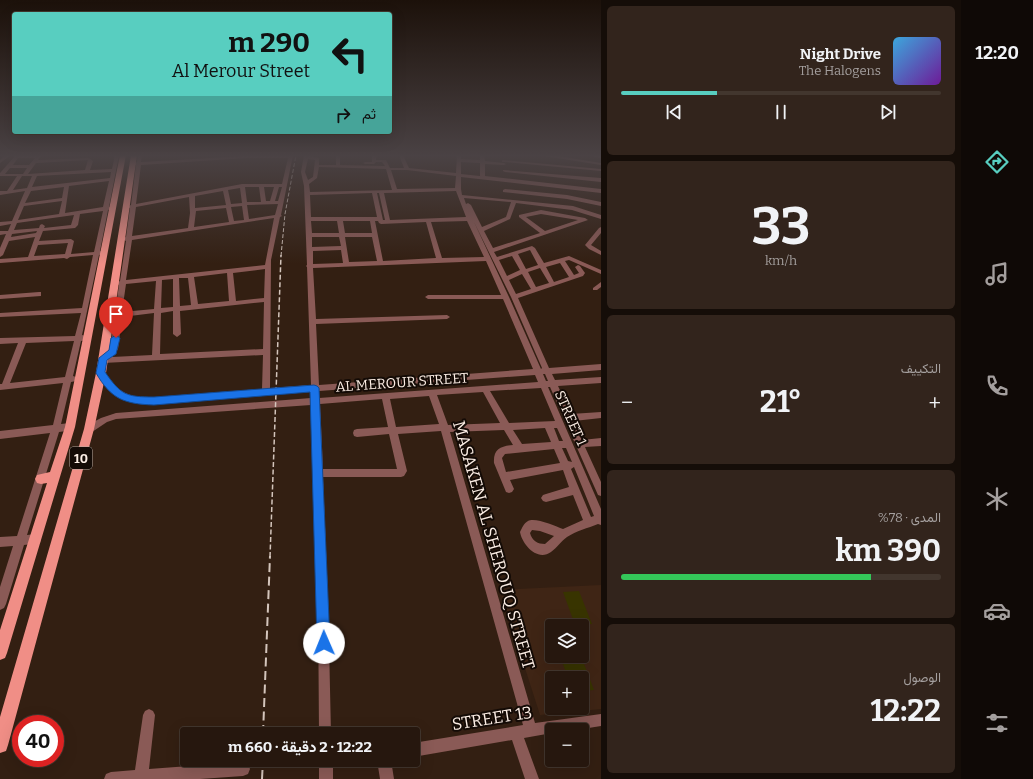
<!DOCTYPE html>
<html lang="ar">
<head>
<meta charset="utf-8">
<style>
	:root { --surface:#26170e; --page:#32241c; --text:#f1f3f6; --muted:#a49f9e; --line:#42362e; --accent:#58cec0 }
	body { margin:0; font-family:Bitter,Vazirmatn,serif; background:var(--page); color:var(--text); direction:rtl; height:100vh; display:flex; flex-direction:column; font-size:15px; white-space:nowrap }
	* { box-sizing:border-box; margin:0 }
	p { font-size:13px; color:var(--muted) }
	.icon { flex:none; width:22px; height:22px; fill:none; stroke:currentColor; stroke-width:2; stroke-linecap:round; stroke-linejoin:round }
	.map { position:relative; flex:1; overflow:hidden; direction:ltr }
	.details { display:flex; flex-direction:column; gap:6px; padding:6px; background:#150d08; width:360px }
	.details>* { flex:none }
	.guide { position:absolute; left:12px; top:12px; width:380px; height:122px; border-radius:4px; box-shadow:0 4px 16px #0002,0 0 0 1px var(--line); direction:rtl; background:#58cec0; color:#111; overflow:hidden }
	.tools { position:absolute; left:545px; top:619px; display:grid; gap:8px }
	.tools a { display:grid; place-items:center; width:44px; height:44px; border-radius:4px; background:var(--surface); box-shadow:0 4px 16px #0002,0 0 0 1px var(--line); font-size:20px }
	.speed { position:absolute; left:12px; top:715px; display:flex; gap:8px; font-size:20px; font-weight:700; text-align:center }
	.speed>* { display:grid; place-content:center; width:52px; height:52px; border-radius:50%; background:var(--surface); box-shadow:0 4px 16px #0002,0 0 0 1px var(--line); line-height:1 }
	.speed .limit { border:6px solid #d22; background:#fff; color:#111 }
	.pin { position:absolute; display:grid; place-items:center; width:34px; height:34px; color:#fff; margin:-41px -17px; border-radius:50% 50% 50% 0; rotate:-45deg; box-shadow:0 0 4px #0007 }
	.pin .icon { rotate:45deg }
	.me { position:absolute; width:44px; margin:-22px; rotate:359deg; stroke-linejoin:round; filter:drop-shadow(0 0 3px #0008) }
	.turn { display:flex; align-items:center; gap:14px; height:84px; padding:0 16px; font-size:18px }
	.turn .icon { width:52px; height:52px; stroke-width:2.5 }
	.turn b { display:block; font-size:28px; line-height:34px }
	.then { display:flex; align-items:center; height:38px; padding:0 16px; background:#0003; gap:8px; font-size:15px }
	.big { font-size:30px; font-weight:700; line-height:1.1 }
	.details .card { flex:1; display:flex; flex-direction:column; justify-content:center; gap:6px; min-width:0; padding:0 14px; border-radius:6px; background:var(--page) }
	.details .dial { align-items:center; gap:0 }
	.dial b { font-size:52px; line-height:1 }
	.song { display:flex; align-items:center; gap:12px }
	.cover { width:48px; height:48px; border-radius:6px; background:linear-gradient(135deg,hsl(200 70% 55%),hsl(280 70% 35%)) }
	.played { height:4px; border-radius:2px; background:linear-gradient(90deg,var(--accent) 30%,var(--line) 30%) }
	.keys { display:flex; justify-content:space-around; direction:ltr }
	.heat { display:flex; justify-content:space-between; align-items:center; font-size:22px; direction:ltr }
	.charge { height:6px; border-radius:3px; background:linear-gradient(90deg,#34c759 78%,var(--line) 0) }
	.trip { position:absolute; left:180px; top:727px; width:240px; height:40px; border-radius:4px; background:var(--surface); box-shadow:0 4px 16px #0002,0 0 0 1px var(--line); font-weight:700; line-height:40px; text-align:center; direction:rtl }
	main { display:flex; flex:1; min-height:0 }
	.menu { display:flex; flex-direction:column; width:72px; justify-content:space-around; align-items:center; background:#0f0906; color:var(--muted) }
	.menu .icon { width:28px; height:28px }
	.menu .active { color:var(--accent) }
	.menu b { font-size:18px; color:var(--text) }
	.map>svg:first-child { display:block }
</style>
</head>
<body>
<main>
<nav class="menu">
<b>12:20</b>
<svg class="icon active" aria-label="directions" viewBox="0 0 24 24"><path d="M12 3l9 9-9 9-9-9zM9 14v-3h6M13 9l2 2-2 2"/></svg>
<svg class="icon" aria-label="music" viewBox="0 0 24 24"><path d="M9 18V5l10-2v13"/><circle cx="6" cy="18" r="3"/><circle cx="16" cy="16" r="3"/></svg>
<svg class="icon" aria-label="phone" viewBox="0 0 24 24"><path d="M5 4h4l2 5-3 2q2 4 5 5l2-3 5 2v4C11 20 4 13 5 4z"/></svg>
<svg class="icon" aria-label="climate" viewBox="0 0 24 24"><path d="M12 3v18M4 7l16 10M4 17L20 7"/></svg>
<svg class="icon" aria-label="car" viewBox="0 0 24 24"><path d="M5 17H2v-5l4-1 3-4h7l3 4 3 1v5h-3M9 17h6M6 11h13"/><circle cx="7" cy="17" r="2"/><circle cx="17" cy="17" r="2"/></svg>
<svg class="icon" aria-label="filters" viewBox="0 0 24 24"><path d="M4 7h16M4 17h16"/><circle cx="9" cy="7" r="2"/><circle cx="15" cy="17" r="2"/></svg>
</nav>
<section class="details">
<div class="card">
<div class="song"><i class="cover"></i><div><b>Night Drive</b><p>The Halogens</p></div></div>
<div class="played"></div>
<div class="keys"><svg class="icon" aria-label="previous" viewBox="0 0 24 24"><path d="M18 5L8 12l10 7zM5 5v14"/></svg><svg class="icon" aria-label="pause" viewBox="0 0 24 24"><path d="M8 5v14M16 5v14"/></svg><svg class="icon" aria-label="next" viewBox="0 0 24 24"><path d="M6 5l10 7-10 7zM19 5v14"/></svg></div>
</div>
<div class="card dial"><b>33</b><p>km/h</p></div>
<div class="card"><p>التكييف</p>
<div class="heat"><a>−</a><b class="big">21°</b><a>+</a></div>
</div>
<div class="card"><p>المدى · 78%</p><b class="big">390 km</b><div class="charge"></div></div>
<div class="card"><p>الوصول</p><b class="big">12:22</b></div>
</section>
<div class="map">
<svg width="601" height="779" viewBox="0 0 601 779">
	<rect width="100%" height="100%" fill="#331f12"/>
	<path fill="#3f2515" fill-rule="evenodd" d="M601,585V709L540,715L500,590ZM552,626H582V656H552ZM552,678H582V708H552Z"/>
	<path fill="#383400" d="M579,591L592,624L575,625L563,592Z
		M560,656H581L594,690L582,691V678H568Z"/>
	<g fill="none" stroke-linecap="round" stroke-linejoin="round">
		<path fill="#8a5a56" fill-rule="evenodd" d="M6,155H11L0,163V160Z
			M16,155H42L38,160L89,158L93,161L90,170L112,169L115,155H119L109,207L113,208L108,210L100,251L104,253L99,255L82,335L86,336L87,338L86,340L81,341L73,376L76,377L77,379L76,381L71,382L61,424L70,423L73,424L74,427L73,430L59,432L27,535L36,534L40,535L41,539L40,543L24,545L6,604L4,608L0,610V587L13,546L0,547V537L17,536L50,433L0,439V431L53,425L63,383L0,390V384H2L18,343L0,344V338L75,336L81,313L0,317V313L82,308L93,255L70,257L67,259L64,258L0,263V259L28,257L35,237L9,241L3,255L0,257V248L6,234L0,235V231H8L11,224L0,226V222L12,221L25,191L0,195V191H7L17,176H0V173ZM18,158H35L29,165H13ZM88,160L85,170L28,174L36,163ZM10,168H27L23,174H5ZM111,172L110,178L32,187L37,176ZM22,176H32L27,188L13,190ZM109,181L103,207L65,213L69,186ZM64,187L62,198L25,203L31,191ZM62,201L59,214L18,220L24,206ZM103,211L94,252L71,254L74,241L71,239L39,241L43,231L75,228L78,225L80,214ZM74,215L71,225L44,228L45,226L42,224L40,225L39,228L14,230L17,223ZM37,231L36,233L11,237L12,234ZM68,243L65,254L34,256L38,245ZM74,341L65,377L10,383L26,343Z
			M138,155H142L141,162L246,156L293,155L281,215L282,216L280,217L271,260L270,388L311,385L307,267L306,266L307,265L304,186L301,172L304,155L319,158V165H336V155H340V165L385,166L382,162H376L374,164H365L363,163L365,162H372V155H379L376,157V160H386L390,168H404L399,155H403L409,168L456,173L457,155H461V159L480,160V155H484L485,161L504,163L506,164L504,165L485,164V176L601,189V193L461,177V189L462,195L573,206L601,215V219L572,210L516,203L510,219L484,231L493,248L540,233L519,217V215L541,210L585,218L588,220L494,252L497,257L532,246L535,248L544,263L569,256L601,270V274L569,260L565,261L574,275L579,273L575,267L578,265L580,266L585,273L583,276L518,298L549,368L601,364V370L552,374L555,380L601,377V383L558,386L571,414L601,412V418L574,421L582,440L601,438V446L585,447L601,482V496L598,495L550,387H548L601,509V525L598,524C588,528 576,531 567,537C561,541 557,548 551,552C537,562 522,544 520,532C522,528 524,523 528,521C535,517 555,526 563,529L583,520L573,495L546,502L543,501L541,498L543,495L546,494L569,487L563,470L510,480L514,489L512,492L509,493L506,492L494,463C493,449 501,446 513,445L504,430L450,432L535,723L601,714V726L576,730H552V733L524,738L539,779H525L512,740L413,757V743L523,725L441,431L398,434L407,471L404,476L401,477H323L328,598L331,734H319L318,598L311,405L116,419L107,422L92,432L89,433L86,432L85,429L86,426L101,418L116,413L311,398V392L144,404C120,401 109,394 97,373L101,370C105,372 107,376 110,380C119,392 129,396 144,398L262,389L263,355L103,363L99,360L100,356L108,352L110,349L115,317L111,315L112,313H115L119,285L116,283L120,281L126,241L122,239L126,237L130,208L126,207L131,205L136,165L132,164L137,162ZM246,158H288L282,184H242L136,204L141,165ZM308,159L315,160L313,177L308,180L305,172ZM461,162L480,163V176L461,174ZM319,167L386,169L392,190L310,192L309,184L317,178ZM391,170H407L456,176L455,188L397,189ZM245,187H259L261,202H247ZM264,187H274L270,201H266ZM279,187H282L278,201H275ZM240,188L242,203L231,204L228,190ZM223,191L226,205L195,208V196ZM456,191L466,217L390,220L384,193ZM372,193L377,217H311L310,195ZM377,193H379L385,220H383ZM189,197L190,213L188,228L132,236L136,207ZM464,198L511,202L506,217L482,227L471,205L468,203L466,204ZM278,204L275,215L249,219L247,205ZM242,206L244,220L234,221L231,207ZM226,208L229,222L194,227L196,211ZM541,214L578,220L545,231L526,217ZM274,218L265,265L126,280L132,240ZM311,221H337L339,233H312ZM343,221H370L372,233H345ZM375,221H378L379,223L381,224L426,222L436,258L383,261ZM467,221L484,257L442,258L431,222ZM474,222L511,297L542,368L541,369L509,297ZM312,237H339L341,246L312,247ZM345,237H372L377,261L349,262ZM341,250L343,263L313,264V251ZM530,250L538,265L526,269L518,254ZM512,256L520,270L507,276L499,260ZM486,261L501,295H428L425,297L428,299H503L533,369L319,385L316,324L447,319L450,317L447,315L316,319L313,268ZM560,263L569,277L554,282L546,267ZM540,268L549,283L536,287L528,272ZM265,269L264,298L236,301L233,273ZM227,273L229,301L198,304L194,277ZM522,274L531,289L516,294L509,280ZM179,278H188L191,305L180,306ZM173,279V307L161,308L162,280ZM156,281L154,309L122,312L126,284ZM264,302L263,349L160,354L161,313L173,311V334L177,337L181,334L180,311ZM154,313L152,355L112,357L118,349L122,317ZM543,374H545L548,381H546ZM535,375L538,382L319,398V391ZM541,388L555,421L509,423L490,391ZM483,392L500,423L448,425L437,395ZM429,396L439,424L396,427L390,399ZM382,399L388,427L357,429L354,430L353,433L354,436L357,437L389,434L397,469H323L320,404ZM545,428L551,442L522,444L513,430ZM554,428H557L563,441H559ZM562,448H566L572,462L568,461ZM554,449L560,463L506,472L502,458L505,454ZM574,467L594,516L591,517L571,469ZM532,530L540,531L554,536L545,544C538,544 532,541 530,533Z
			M538,155H552L601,163V165Z
			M586,155L601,156V158Z
			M502,160L601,169V171L504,162H502Z
			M503,170L601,178V182L505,172L503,171Z
			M505,189L567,195L601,202V206L567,199L503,192V190Z
			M601,227V233L591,245L601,251V255L589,249L585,245L599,228Z
			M601,282V287L597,290H593V288Z
			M39,292H41V296L0,299V295Z
			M149,709L153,711L155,715L149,769L243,762L248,764L250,769L248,774L243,776L200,779H104L106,774L111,772L135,770L143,715L145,711Z
			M319,760H333V779H319Z
			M377,760H391L394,779H380Z"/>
		<path fill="#f08e86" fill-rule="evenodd" d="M120,155H126L75,427L7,653L5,658L0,660V630L47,483L41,484L37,483L35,479L37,475L50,472L65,427Z
			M131,155H137L106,373L94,429L8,745L6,751L0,753V717L84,429L96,373Z"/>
		<path stroke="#d4c5bc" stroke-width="1" stroke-dasharray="4 2" stroke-linecap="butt" d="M281,256L285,214L296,155"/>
		<path stroke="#d4c5bc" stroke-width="1.5" stroke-dasharray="5 2.5" stroke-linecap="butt" d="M270,557L281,255"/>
		<path stroke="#d4c5bc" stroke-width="2" stroke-dasharray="9 4.5" stroke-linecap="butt" d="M263,734L270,556
			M262,779L263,760"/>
	</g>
	<linearGradient id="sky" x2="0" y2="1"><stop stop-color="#1c110a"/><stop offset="0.59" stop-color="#4a4244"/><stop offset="1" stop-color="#4a4244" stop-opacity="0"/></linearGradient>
	<rect width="601" height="264" fill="url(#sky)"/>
	<path fill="#1a73e8" stroke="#114b97" d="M116,335L120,338L116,354L107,360L105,372C121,395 126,397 154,397L314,385L317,386L319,388L330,643L328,648L324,650L319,648L317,643L310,392L154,405C124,404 111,399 96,373L99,358L109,350L111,338Z"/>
	<g text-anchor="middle" stroke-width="4" stroke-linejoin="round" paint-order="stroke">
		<rect fill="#140b06" stroke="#b6aaa2" stroke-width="1" x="70" y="447" width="22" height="22" rx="3"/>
		<g font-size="13" font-weight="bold" fill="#fceee5">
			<text x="81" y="463">10</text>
		</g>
		<g font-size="14" fill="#fceee5" stroke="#140b06">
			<text transform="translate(402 382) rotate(-4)" y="5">AL MEROUR STREET</text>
			<text transform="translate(571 418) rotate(66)" y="5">STREET 1</text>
		</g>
		<g font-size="17" fill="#fceee5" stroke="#140b06">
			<text transform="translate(494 545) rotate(74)" y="6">MASAKEN AL SHEROUQ STREET</text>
			<text transform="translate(492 718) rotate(-9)" y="6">STREET 13</text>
		</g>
	</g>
</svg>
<div class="tools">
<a><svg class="icon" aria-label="layers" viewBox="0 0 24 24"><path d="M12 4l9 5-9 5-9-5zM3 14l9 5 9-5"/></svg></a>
<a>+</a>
<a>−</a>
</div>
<div class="speed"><div class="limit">40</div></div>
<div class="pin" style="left:116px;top:338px;background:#d93025"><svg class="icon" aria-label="arrive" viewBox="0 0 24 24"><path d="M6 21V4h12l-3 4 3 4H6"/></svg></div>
<svg class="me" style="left:324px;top:643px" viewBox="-20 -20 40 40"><circle r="19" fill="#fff"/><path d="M0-13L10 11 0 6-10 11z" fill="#1a73e8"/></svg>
<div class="trip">12:22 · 2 دقيقة · 660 m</div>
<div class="guide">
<div class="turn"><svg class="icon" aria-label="left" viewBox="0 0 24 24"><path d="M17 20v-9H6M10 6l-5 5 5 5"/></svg><div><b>290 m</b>Al Merour Street</div></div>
<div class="then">ثم<svg class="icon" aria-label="right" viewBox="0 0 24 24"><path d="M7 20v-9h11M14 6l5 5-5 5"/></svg></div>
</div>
</div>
</main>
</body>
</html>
